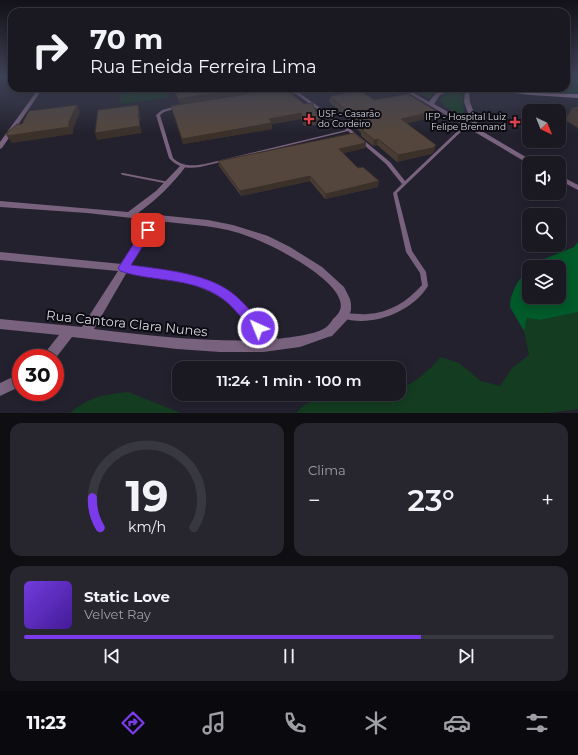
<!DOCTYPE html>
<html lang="pt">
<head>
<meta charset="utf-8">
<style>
	:root { --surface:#1a1922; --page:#27262f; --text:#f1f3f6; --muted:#9fa0a5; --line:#383840; --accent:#7c3aed }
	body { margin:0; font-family:Montserrat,sans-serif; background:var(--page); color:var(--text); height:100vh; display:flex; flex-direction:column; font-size:15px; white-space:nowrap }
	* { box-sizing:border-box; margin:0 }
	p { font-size:13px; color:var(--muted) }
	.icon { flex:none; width:22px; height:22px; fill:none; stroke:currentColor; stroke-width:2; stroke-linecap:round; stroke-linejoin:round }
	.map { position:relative; height:413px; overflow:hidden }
	.drawer { display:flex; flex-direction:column; gap:10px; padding:10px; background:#0e0e13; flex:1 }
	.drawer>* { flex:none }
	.banner { position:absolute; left:8px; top:8px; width:562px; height:84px; border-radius:12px; box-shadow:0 2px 10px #0003,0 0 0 1px var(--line); background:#1a1922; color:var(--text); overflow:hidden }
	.needle { width:26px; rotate:137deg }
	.tools { position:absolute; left:522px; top:104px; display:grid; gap:8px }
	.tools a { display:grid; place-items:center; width:44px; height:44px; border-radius:8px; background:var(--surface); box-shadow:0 2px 10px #0003,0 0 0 1px var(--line); font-size:20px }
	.speed { position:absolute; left:12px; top:349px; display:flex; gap:8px; font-size:20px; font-weight:700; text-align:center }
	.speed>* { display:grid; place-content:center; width:52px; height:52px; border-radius:50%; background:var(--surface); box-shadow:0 2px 10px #0003,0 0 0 1px var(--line); line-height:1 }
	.speed .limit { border:6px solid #d22; background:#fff; color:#111 }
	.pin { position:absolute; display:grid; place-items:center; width:34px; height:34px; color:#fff; margin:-17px; border-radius:8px; box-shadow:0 2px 6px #0006 }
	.me { position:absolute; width:44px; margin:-22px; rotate:316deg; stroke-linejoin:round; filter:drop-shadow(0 0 3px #0008) }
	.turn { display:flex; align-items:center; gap:14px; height:84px; padding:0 16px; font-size:18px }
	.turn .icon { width:52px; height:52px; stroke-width:2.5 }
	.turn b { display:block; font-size:28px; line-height:34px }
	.big { font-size:30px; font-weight:600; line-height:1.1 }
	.drawer .tile { flex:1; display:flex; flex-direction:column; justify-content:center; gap:6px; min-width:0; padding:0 14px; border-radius:12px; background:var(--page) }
	.drawer .dial { align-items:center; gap:0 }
	.dial svg { height:104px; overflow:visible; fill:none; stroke:var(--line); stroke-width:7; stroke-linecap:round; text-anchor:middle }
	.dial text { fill:var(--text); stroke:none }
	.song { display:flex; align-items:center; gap:12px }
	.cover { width:48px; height:48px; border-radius:6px; background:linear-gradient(135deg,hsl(260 70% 55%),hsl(260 70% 35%)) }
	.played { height:4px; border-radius:2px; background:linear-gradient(90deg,var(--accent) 75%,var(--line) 75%) }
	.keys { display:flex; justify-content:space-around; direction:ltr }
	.heat { display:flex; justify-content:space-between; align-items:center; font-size:22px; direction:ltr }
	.drawer .tiles { flex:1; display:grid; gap:10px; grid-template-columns:1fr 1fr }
	.tile:last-child { grid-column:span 2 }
	.trip { position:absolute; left:172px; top:361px; width:234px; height:40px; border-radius:12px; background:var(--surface); box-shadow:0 2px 10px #0003,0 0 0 1px var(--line); font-weight:600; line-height:40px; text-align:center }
	.tab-bar { display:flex; height:64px; justify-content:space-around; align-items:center; background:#0a0a0e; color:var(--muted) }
	.tab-bar .icon { width:28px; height:28px }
	.tab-bar .active { color:var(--accent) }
	.tab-bar b { font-size:18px; color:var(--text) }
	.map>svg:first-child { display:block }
</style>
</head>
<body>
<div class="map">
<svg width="578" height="413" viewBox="0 0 578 413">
	<rect width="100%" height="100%" fill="#23212e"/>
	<path fill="#133c21" d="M566,76H578V93H544L500,88H566Z
		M168,88L170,97L121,104L119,95Z
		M409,88H444L435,91L429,98Z
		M462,90L464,113L459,115L444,106L440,98L448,92Z
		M578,312V409L548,413H296C312,393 332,401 353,399C369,398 383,394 399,394V389C416,383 429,370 441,357L459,363L481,381L500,386L512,368L529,355L524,331L527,318L540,320Z
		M128,392L181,413H70C91,396 102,395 128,392Z"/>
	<path fill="#005a2a" d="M578,242V312L540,320L527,318L524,331L510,307C510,293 518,279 529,269V297H559V267H532L539,261L574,247Z"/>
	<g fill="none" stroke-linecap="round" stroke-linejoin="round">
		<path fill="#79627d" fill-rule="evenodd" d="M306,88H310L299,93L350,129L390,162L405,181L465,124L468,125L397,193L412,251L426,272L428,286C412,312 371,328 342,318L341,316L342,314C348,312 359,315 367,314C389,313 407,302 422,285L420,273L406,252L393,193L402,184L386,164L348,131L200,167C188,169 178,168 169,158L156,115L162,110L177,106L283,89L297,92ZM283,91L296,94L346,130L205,164C193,166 182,167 173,158L160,115L164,112L177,108Z
			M121,173H123L169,182L171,183L169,184L123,175L121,174Z"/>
		<path fill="#79627d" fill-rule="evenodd" d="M39,88H43L2,148L0,149V142Z
			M400,88H405L429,102C436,90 447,88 459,88L440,95L434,104L473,126L464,102L465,91L467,88H472L469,91L470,102L480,130L536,163L529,164Z
			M183,164L186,166C173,184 156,200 138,213L208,220L233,225L268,236L290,247L322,267L344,287L350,299L351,304V310L348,319L332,336L328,337L300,347L263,352H220L177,349L72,337L55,359L42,358L44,354L59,335L0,329V319L82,327L118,271L0,260V252L122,264L150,220L87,213L0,207V201L128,212L156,191L181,165ZM158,221C189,225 221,225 250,237C273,245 330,275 339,298C343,307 340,313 333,319C331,322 328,326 325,328C314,335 290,337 278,339C264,325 251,310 236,297C208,273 167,271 131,265ZM127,272C162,278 197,280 227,302C240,312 252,328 263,340C207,342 150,336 94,329Z
			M559,175L578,185V190L559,180Z
			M21,373V386L0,396V383Z"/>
		<path fill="#ab86b0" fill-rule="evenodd" d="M0,76H12L0,78Z
			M480,88H494L531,93L578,94V98L531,95L482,89Z"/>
	</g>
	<path fill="#483c34" d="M155,88H254L255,92L180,104L173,88L155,89Z
		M330,96L374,100L436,111L434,117L407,123L434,152L431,154L397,162L377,145L373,146L361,136V133L351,123V121L329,102Z
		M304,104L320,120V125L304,126L301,119L272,124V129L183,144L171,106Z
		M578,107V128L565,120L572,108Z
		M366,143L365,148L343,153L378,187L325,199L310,181L241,196L219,166L218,161Z"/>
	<path fill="#3b312a" d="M247,88H254L255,92L180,104L178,99Z
		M77,105L80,112L73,130V134L12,143L7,136Z
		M138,105L141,120H139L142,133L97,140L95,133L138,114Z
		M436,111L434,117L400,125L401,119Z
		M301,113V119L272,124V129L183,144L182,139L269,119Z
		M378,139L377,145L373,146L374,140Z
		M366,143L365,148L339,154V149Z
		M436,145L434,152L431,154L397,162L398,155Z
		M310,176V181L241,196L240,191Z
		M379,181L378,187L325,199L326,194Z"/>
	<path fill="#54463c" stroke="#3b312a" d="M174,88H247L178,99Z
		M285,88L304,104L312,103L320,120L304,121L301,113L269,119L272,123L182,139L171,106Z
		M361,91L374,100L408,94L436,111L401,119L436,145L433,148L398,155L378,139L374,140L362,130L365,129L352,117H354L330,96Z
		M77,105L69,122V127L7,136V133L17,124H22L29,111Z
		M138,105L139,114H138L140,126L95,133L98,110Z
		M578,107V111L572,108Z
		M354,133L366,143L339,149L358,168L363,167L379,181L326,194L310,176L240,191L218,161Z"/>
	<linearGradient id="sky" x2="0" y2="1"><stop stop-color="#131219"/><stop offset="0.57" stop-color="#3f4357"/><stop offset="1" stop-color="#3f4357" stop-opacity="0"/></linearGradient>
	<rect width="578" height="134" fill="url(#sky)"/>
	<path fill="#7c3aed" stroke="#51269a" d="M148,227L153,230L131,265C165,270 211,273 237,297C246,305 254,315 263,324L265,328L263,332L258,334L254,332C246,323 238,313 229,304C199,276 155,283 120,271L118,268L120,265L144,228Z"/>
	<g fill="#e0444e" stroke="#0c0b11" stroke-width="1.5">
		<path d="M307 113h4v4h4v4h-4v4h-4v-4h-4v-4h4z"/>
		<path d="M513 116h4v4h4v4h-4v4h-4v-4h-4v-4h4z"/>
	</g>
	<g text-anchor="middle" stroke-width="4" stroke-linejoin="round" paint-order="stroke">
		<g font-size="9" fill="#d9d8e1" stroke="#0c0b11" text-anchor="start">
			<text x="318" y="117">USF - Casarão<tspan x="318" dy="10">do Cordeiro</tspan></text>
			<text x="506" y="120" text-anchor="end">IFP - Hospital Luiz<tspan x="506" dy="10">Felipe Brennand</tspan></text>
		</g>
		<g font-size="13" fill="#d9d8e1" stroke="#0c0b11">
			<text transform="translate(127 323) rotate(6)" y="5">Rua Cantora Clara Nunes</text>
		</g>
	</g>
</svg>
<div class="tools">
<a><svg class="needle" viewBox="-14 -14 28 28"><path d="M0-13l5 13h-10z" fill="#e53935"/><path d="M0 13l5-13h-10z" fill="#9fa0a5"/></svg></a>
<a><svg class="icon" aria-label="sound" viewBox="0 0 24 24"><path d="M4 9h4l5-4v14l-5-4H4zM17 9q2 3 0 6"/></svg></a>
<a><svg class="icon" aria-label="search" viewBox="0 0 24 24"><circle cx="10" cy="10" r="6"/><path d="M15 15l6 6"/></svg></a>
<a><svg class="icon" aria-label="layers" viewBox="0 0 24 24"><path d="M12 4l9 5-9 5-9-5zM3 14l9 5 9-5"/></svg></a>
</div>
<div class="speed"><div class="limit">30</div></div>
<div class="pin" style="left:148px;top:230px;background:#d93025"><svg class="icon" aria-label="arrive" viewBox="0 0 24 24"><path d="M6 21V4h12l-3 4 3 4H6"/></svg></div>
<svg class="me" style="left:258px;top:328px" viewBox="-20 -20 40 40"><circle r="17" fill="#7c3aed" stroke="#fff" stroke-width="3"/><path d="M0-11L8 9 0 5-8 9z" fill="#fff"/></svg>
<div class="trip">11:24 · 1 min · 100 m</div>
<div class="banner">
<div class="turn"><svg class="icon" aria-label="right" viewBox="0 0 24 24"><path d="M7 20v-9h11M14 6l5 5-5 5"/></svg><div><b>70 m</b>Rua Eneida Ferreira Lima</div></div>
</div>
</div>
<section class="drawer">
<div class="tiles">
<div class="tile dial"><svg viewBox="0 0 100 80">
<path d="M14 69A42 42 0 1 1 86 69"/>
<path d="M14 69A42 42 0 0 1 8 46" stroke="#7c3aed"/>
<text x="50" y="56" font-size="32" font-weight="700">19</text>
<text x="50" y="72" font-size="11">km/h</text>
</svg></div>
<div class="tile"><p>Clima</p>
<div class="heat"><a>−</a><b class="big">23°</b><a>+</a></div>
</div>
<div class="tile">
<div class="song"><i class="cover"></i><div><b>Static Love</b><p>Velvet Ray</p></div></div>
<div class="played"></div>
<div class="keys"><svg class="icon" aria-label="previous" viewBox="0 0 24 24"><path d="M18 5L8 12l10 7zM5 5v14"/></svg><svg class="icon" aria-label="pause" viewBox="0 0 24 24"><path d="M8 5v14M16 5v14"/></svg><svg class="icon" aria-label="next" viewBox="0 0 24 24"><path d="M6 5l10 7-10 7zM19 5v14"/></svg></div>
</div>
</div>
</section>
<nav class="tab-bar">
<b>11:23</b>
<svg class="icon active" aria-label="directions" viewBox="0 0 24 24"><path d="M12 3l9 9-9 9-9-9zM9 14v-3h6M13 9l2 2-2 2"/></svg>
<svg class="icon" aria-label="music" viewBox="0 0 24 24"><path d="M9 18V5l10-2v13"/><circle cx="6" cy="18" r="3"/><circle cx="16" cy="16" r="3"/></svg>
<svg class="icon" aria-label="phone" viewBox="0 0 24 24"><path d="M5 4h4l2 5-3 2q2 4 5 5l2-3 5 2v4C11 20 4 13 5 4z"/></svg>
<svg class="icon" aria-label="climate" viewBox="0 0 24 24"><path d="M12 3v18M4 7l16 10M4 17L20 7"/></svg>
<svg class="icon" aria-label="car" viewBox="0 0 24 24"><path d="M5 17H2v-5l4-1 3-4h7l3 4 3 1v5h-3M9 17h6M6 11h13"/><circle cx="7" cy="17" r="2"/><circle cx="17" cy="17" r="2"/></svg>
<svg class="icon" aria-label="filters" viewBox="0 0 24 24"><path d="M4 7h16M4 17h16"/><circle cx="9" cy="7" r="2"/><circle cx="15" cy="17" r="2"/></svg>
</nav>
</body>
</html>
